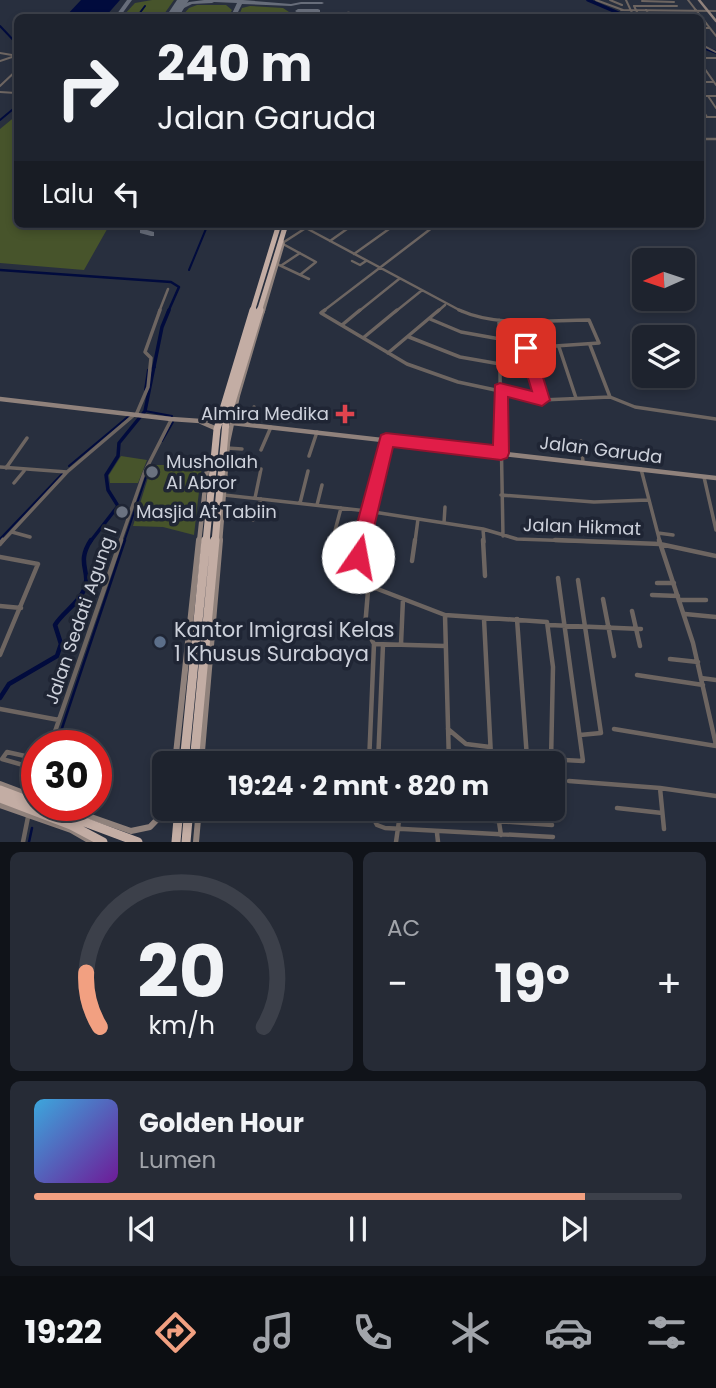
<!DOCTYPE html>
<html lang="id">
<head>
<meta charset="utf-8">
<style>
	:root { --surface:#1e232e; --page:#262b36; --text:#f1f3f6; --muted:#a1a4aa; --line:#3c404a; --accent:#f2a081 }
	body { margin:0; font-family:Poppins,sans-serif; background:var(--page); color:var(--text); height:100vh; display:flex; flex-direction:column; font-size:26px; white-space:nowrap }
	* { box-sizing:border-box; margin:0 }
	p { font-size:23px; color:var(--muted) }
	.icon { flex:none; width:38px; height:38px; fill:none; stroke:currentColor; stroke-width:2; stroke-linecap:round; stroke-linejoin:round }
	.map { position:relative; height:842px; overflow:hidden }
	.side { display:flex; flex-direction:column; gap:10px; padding:10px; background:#101319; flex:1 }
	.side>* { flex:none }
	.guide { position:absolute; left:14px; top:14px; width:690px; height:214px; border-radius:10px; box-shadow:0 4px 10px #0003,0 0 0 2px var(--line); background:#1e232e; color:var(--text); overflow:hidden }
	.needle { width:46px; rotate:267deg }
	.fabs { position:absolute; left:632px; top:248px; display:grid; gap:14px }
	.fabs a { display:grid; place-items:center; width:63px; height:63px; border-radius:10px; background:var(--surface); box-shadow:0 4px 10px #0003,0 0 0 2px var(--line); font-size:35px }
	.speed { position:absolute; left:21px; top:730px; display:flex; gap:14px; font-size:35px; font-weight:700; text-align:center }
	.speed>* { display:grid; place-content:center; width:91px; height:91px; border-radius:50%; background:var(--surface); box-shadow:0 4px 10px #0003,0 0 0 2px var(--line); line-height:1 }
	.speed .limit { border:10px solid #d22; background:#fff; color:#111 }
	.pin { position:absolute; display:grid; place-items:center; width:60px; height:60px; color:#fff; margin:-30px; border-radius:14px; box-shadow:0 4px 10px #0006 }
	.me { position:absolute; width:77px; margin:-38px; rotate:12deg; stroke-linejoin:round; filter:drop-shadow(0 0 5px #0008) }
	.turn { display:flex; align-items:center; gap:24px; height:147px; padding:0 28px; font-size:32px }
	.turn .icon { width:91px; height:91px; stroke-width:2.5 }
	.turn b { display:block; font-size:49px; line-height:60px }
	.then { display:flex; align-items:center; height:66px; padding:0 28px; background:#0003; gap:14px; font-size:26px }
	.big { font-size:52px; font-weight:700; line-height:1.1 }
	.side .card { flex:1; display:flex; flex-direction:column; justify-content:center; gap:10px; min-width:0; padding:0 24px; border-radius:10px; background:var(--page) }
	.side .dial { align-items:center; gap:0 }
	.dial svg { height:182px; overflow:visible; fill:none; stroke:var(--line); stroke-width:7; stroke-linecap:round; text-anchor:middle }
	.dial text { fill:var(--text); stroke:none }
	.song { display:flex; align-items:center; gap:21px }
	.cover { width:84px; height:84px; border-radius:10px; background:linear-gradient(135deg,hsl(200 70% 55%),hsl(280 70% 35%)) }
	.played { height:7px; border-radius:4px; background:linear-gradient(90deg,var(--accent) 85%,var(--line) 85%) }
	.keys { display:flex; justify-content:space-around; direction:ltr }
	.heat { display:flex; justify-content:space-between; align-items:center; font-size:38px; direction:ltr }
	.side .tiles { flex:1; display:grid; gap:10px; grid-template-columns:1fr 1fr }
	.card:last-child { grid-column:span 2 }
	.trip { position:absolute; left:152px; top:751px; width:413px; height:70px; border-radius:10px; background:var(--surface); box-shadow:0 4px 10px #0003,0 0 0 2px var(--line); font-weight:700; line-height:70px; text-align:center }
	.tabs { display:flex; height:112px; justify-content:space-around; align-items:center; background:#0c0e12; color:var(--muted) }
	.tabs .icon { width:49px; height:49px }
	.tabs .selected { color:var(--accent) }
	.tabs b { font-size:32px; color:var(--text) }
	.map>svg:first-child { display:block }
</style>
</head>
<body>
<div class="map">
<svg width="716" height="842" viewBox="0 0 716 842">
	<rect width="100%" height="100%" fill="#282f3e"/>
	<path fill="#47542b" d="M152,0H174L162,17H122L135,3Z
		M197,5H226L232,10L228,17H181L189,8Z
		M250,6L283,8L289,12L286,17L238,18L242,8Z
		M17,115L18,224H110L84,270L0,263V129Z
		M121,456L147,460L138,483H110L109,475Z
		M152,465H202L194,535L163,527L133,526Z"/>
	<path fill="#010b3d" d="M81,0H120L105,17H65Z"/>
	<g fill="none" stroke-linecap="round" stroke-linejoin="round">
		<path stroke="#010b3d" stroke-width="2" d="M136,18L145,6
			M189,270L208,224
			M145,390L148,370L155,367
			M145,411L172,416
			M162,441L173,422
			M69,466L130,415
			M0,539L62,474
			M124,542L149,468"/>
		<path stroke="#010b3d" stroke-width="2.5" d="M56,746L125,540
			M29,842L32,828"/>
		<path stroke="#010b3d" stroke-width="2" d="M0,26L18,45
			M0,120L18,105"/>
		<path stroke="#010b3d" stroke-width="2.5" d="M0,270L171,282L179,287L168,312"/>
		<path stroke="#010b3d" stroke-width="3.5" d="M90,542L118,506L108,490L106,475L118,456L119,443L145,411L162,327L169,310"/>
		<path stroke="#010b3d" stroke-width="4.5" d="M0,698L9,684L57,656L61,644L55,625C63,612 78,604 84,590C92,571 75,564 91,540"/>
		<path stroke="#010b3d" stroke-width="3.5" d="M588,0L630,18
			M700,46L716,52"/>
		<path fill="#676d7a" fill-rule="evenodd" d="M127,0H132L119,18H114Z
			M204,0H243L291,4L301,2H322L324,3L322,4H301L291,6L242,4L235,18H230L237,3L214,2L212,3L192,4L176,12L173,10L189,2Z
			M318,9L320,10V12L298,13L295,11L298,9Z
			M140,224H148L147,230L154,232V236H151L140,233Z"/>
		<path fill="#676d7a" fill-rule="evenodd" d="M177,0H189L178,18H165Z"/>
		<path stroke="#6d6561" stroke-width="2" d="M596,0L623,10
			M610,0L622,5
			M626,0L633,15
			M688,0L716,36
			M642,1L674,2
			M621,10L716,11
			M646,10L651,18
			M640,18L634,6H677
			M655,18V15H682
			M700,28H709
			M700,44L716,52
			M0,53L12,55
			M700,58H716
			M0,61L18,55
			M700,62L716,85
			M700,82H714
			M0,86L18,69
			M0,92L16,93
			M700,96H716
			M708,96L716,108
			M700,106L707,117
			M700,117H716"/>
		<path stroke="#6d6561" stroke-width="2.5" d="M700,139H716
			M420,224L430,229
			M306,228L463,312
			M330,241L354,224
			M284,242L312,224
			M283,244L316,262L301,274
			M354,254L396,224
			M352,261L360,265L366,261
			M277,264L309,279
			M282,265L300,253
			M159,312L168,289
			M322,312L437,224
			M358,312L399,279
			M395,312L421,291
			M437,312L445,305"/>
		<path stroke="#6d6561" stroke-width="3.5" d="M325,310L321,313L407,364L458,382L542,400L610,397L635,407L716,419
			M459,310C499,328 547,320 589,320L599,343L526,348
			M430,319L461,332L500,339
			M499,320L503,536
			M524,322L526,348L542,400
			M342,325L360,310
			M409,337L460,357L500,364
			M363,338L397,310
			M590,345L610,397
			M559,347L576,398
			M388,353L439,310
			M136,415L148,387L151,358L145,352L160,310
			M248,425L254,407
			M581,441L583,462
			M227,448L242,449
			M261,450L271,427
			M309,456L317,432
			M0,467L67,472
			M6,468L27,438
			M641,469L660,542
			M704,477L716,530
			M14,483L24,471
			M224,495L367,511L483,529L517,539L605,542
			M501,495L594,502L648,500
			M255,498L261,469
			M300,503L308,471
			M317,505L322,485
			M253,520L261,499
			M444,523L445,507
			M483,529L484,542
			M12,532L30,537
			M658,533L673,535
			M2,542L67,472L134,415
			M120,542L144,473L171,420
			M332,542L341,508
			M361,542L386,440
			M415,542L418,519"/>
		<path stroke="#6d6561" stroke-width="4.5" d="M483,540L485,576
			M555,540L660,544L716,556
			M659,540L693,643L716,745
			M0,544L3,540
			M331,544L332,540
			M0,557L38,564L0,655
			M357,557L361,540
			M412,561L415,540
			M578,580L601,733L580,735
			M657,583H674
			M652,595L678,596
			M603,599L614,656
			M680,600H706
			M0,606L21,608
			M632,611L640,646
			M685,614L716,617
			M445,615L449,763
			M484,619L491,756
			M517,619L527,758
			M549,625L641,629
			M401,644L403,599
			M445,646L374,644L365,627L368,591L375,588L445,615L547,622L553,667L551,761
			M670,659L698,662
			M637,675L703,685
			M701,678L716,680
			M0,709L59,720
			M448,729L466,744L490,747
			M614,729L716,746
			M50,746L121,540
			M34,758L7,752L2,759L37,769
			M369,763L374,644
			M378,763L383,645
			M456,763L469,755L583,761L558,578
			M569,781L660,788L716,796
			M660,788L664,829
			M33,796L37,785
			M368,808L377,825L385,828L553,837
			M379,808L386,813L552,825
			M450,808V818
			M457,808V819
			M617,808L662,813
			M353,819L366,820L380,810
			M499,822L501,835
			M437,833L438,842
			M23,842L28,817
			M396,842L400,814"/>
		<path stroke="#90827c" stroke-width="2.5" d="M699,0L716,21
			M347,18L348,13L357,14L356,18"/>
		<path stroke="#90827c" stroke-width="3.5" d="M263,312L283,244L281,239"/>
		<path stroke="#90827c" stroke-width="4.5" d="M0,399L171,419L200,421L220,417
			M201,422L217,429
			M232,423L716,478
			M199,542L208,461
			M220,542L228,442L238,395L263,310"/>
		<path stroke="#90827c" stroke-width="6" d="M175,763L199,540
			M201,763L220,540
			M0,784L37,798
			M0,805L71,830L92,842
			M57,805L131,831L150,827L168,808
			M196,842L199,808"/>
		<path stroke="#c3ada4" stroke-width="5" d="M252,312L279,224
			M259,312L286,224"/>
		<path stroke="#c3ada4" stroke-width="7" d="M206,542L217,429L253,310
			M215,542L226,422L260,310"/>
		<path stroke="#c3ada4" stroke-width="9" d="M184,763L206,540
			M194,763L215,540
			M0,790L37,804
			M0,798L71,825L103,842
			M39,805L138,842
			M176,842L179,808
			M186,842L189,808"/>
	</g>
	<path fill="#e11d48" stroke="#92132f" stroke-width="2" d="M526,342L534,348L550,400L542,406L508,397L509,453L507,458L501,460L393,447L367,557L364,563L358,565L351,563L348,557L381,435L386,433L493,445L495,385L500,383L532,391L519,348Z"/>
	<path fill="#e0444e" stroke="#1f2534" stroke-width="2.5" d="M341.5 403.5h7v7h7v7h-7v7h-7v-7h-7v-7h7z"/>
	<g fill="#6b7280" stroke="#1f2534" stroke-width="2.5">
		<circle cx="152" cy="472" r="7"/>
		<circle cx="122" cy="512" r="7"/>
	</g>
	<circle fill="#5c6f8a" stroke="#1f2534" stroke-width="2.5" cx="160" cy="642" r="7"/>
	<g text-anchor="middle" stroke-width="7" stroke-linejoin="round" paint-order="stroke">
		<g font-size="18" fill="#cdd1db" stroke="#1f2534" text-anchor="start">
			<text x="329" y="420" text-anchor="end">Almira Medika</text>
			<text x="166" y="468">Mushollah<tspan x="166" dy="21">Al Abror</tspan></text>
			<text x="136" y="518">Masjid At Tabiin</text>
		</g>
		<g font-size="18" fill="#cdd1db" stroke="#1f2534">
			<text transform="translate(601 450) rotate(7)" y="6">Jalan Garuda</text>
			<text transform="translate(582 527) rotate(2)" y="6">Jalan Hikmat</text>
			<text transform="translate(81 616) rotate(-71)" y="6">Jalan Sedati Agung I</text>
		</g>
		<g font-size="21" fill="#cdd1db" stroke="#1f2534" text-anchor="start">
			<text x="174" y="637">Kantor Imigrasi Kelas<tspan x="174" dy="24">1 Khusus Surabaya</tspan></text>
		</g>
	</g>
</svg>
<div class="fabs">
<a><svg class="needle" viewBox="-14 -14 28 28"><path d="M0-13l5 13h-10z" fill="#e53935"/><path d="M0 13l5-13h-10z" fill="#a1a4aa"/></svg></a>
<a><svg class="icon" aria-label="layers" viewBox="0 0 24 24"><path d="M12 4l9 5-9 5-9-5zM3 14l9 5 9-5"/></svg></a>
</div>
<div class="speed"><div class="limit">30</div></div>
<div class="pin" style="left:526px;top:348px;background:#d93025"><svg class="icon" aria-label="arrive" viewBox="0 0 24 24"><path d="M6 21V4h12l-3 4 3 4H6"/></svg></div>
<svg class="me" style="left:358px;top:557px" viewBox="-20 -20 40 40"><circle r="19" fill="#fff"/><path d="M0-13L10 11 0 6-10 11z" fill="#e11d48"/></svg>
<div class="trip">19:24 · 2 mnt · 820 m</div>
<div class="guide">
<div class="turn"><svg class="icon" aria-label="right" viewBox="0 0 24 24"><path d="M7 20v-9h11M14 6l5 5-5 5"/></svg><div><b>240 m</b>Jalan Garuda</div></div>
<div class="then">Lalu<svg class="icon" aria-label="left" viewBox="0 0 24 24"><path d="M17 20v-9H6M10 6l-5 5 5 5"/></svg></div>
</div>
</div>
<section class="side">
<div class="tiles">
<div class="card dial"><svg viewBox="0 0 100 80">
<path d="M14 69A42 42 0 1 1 86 69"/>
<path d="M14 69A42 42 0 0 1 8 45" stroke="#f2a081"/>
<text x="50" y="56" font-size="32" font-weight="700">20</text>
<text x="50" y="72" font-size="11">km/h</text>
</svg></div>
<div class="card"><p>AC</p>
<div class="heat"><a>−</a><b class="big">19°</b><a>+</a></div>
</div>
<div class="card">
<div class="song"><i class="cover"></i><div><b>Golden Hour</b><p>Lumen</p></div></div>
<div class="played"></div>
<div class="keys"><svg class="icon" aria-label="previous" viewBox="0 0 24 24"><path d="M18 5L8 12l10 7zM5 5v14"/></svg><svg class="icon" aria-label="pause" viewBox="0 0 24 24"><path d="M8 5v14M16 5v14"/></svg><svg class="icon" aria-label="next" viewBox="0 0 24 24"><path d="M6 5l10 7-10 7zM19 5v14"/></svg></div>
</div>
</div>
</section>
<nav class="tabs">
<b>19:22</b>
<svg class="icon selected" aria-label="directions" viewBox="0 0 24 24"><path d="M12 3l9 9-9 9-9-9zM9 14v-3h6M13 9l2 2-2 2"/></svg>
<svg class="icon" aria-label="music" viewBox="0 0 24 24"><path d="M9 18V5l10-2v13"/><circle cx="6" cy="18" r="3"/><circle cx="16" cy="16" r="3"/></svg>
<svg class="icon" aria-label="phone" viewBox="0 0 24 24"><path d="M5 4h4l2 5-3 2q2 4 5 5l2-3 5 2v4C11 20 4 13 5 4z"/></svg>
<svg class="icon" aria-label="climate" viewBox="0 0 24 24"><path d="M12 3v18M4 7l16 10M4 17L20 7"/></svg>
<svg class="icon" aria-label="car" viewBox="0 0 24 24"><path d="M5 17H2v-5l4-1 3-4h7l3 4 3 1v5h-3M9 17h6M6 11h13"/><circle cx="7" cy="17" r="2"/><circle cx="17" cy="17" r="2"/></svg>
<svg class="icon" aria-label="filters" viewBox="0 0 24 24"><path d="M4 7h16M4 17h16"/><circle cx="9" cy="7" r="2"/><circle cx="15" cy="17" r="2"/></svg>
</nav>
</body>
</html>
